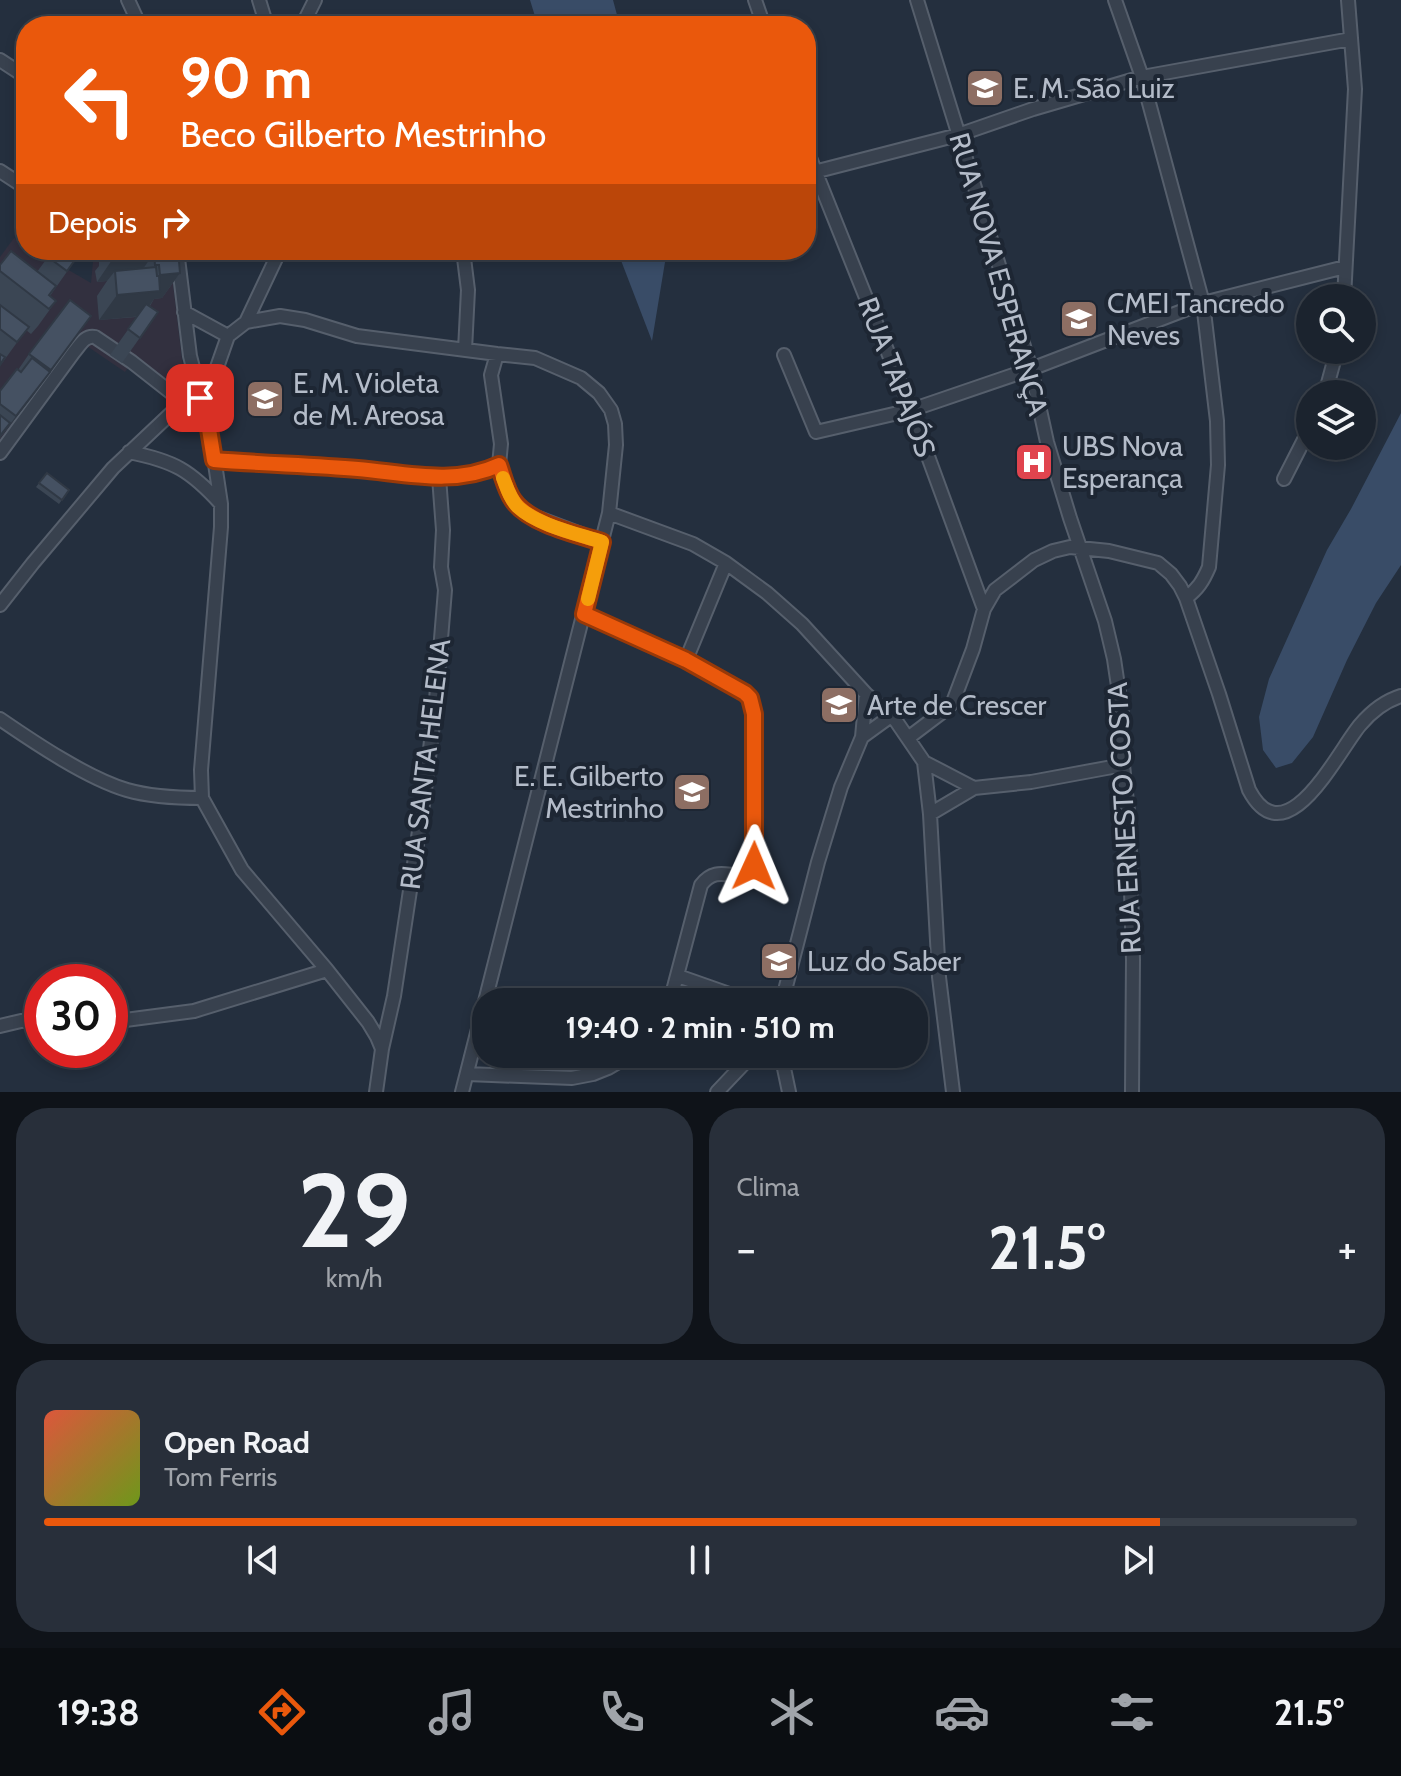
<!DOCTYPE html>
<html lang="pt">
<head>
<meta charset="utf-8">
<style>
	:root { --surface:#1b232e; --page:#282f3a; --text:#f1f3f6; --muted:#a0a4aa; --line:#39404a; --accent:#ea580c }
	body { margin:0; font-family:Cabin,sans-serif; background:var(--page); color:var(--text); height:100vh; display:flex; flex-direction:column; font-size:30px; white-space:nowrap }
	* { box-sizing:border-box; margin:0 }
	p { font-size:26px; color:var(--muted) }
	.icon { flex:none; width:44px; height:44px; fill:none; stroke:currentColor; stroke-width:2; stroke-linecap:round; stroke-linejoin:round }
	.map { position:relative; height:1092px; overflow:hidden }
	.side { display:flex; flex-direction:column; gap:16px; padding:16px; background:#0f1319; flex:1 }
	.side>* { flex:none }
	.hud { position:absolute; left:16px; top:16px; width:800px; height:244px; border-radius:32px; box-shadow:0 4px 12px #0003,0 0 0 2px var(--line); background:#ea580c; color:#fff; overflow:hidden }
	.buttons { position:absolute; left:1296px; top:284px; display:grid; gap:16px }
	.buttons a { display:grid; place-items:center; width:80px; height:80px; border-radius:50%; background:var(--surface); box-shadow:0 4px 12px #0003,0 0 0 2px var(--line); font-size:40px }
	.speed { position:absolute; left:24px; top:964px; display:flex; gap:16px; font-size:40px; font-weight:700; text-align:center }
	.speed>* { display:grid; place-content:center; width:104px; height:104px; border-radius:50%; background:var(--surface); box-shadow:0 4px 12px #0003,0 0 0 2px var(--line); line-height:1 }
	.speed .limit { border:12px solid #d22; background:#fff; color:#111 }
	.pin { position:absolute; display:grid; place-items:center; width:68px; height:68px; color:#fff; margin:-34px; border-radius:16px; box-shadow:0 4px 12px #0006 }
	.me { position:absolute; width:88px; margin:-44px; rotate:1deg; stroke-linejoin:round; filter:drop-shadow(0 0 6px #0008) }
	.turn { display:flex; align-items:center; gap:28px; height:168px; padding:0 32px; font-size:36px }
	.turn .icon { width:104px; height:104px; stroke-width:2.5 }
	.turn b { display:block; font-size:56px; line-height:68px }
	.then { display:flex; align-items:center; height:76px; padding:0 32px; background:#0003; gap:16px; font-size:30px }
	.big { font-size:60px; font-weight:700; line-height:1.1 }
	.side .widget { flex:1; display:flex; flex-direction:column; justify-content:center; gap:12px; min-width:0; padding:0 28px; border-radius:32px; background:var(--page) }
	.side .dial { align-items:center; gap:0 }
	.dial b { font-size:104px; line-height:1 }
	.song { display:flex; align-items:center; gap:24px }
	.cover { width:96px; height:96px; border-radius:12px; background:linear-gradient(135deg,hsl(10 70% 55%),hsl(80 70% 35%)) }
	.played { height:8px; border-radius:4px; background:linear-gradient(90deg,var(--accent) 85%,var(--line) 85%) }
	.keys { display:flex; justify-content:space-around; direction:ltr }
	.heat { display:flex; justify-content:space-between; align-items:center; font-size:44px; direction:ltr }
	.side .tiles { flex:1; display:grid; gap:16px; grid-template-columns:1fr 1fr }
	.widget:last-child { grid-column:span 2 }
	.trip { position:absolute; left:472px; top:988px; width:456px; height:80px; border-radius:32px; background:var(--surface); box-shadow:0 4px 12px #0003,0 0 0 2px var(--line); font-weight:700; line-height:80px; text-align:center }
	.tabs { display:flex; height:128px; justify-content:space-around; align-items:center; background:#0b0e12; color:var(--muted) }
	.tabs .icon { width:56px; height:56px }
	.tabs .active { color:var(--accent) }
	.tabs b { font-size:36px; color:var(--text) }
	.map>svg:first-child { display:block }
</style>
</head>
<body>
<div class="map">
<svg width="1401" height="1092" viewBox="0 0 1401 1092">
	<rect width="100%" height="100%" fill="#242f3e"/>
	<path fill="#32303f" d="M14,238L26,245V250H34L91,283L94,250H169L184,376L181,385L177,388L167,384L134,359L125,372L78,340L0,444V257Z"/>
	<path fill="#394c67" d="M530,0H613L620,26H538Z
		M617,250H667L652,341Z
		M1401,413V565L1376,603L1347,660L1313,737L1292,763L1276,768L1263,750L1259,717L1269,679L1327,550L1351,509Z"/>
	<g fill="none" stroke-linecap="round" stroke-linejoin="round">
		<defs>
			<path id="minor" d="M128,0L140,26
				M259,0L267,26
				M755,0L764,26
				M917,0L1031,369L1047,442L1070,518L1105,621L1114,659L1122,713L1123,765L1129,820L1133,960L1132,1092
				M1115,0L1142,77L1203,303L1217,421L1218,465L1209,567C1203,581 1198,589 1186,598
				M302,26L315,0
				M0,60L26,77
				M806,148L911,410L984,609
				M0,171L26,188
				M814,172L958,135L1033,109L1142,77L1351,39
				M177,250L190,356L211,437L221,504V527L201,770L202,798L242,870L327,970L368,1022L377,1037L382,1049L376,1092
				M463,250L468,290L465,350
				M1344,298L1355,89L1348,0
				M184,312L228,336
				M246,322L280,316L305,320L357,336L497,354L535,358L581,378L599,393L611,410L615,424L616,445L609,513L693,544L726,563L767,593L802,624L866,694L896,721L924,762L930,814L939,977L953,1092
				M784,355L816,432L911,410L1031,369L1203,303L1345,267
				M1325,394L1337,350
				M200,398L215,373L228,336L246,322L280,250
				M129,452C174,461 190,470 221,504
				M0,453L74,352C80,345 85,335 95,337L132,362L183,402
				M214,460C262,464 310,465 358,469C405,473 454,486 499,465L501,444L491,375L497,354
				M499,465C505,485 510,501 528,514L602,542
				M1284,479L1310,428
				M0,605L33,563L113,468L183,402L200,398
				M584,614L686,660L745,693L750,698L753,706L755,777L754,869C738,886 719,861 701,885L670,1002
				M686,660L726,563
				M0,719C35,743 87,778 127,790C151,797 177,798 202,798
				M862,737L891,716
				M908,738L945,710L953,702L973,649L984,609L995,590L1034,560L1053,551L1070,547L1109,551L1158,563L1171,574L1180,586L1186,598L1219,694L1249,790C1286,860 1338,751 1360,725C1371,712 1385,701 1401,696
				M924,762L974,788
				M930,814L974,788L1031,782L1123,765
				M678,976L752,1002
				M782,1002L818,862L841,787L862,737L866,694
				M110,1022L194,1011L327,970
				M0,1026L21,1021L42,1020
				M382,1049L394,996L424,798L436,700L445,590L441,567L443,530L439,477
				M781,1054L789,1092
				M467,1074L572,1078L593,1074L608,1068L632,1054
				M462,1092L609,513
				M717,1092L753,1054"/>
		</defs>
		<use href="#minor" stroke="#565f6c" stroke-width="16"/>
		<use href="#minor" stroke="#38414e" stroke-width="12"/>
	</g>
	<path fill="#3b4654" d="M53,250L80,253L50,296L56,301L38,326L31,334L26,330L0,366V265L37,272Z
		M96,250H178L180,273L162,298L154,299L150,306L158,312L122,363L110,355L137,317L99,320L97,296L107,281L97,282L95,271L99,266V258H95Z
		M73,341L32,397L0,438V391L18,370L29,354Z
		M47,473L69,490L59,504L36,487Z"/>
	<path fill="#303945" d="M101,250H104L99,258H95Z
		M154,253L136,279L115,271L107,281L97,282L114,257Z
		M180,273L162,298L154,299L142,316L99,320L117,295L148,292L160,275Z
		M91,316L32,397L0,438L16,416Z"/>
	<path fill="#455162" stroke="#303945" stroke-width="2" d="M53,250H76L80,253L67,271L48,257Z
		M114,250H178L180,273L160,275L159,265H155L154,253L114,257Z
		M11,251L56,286L49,295L56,301L49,309L0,271V265Z
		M156,267L157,276H159L160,291L117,295L115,271Z
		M70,300L91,316L51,370L29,354Z
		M146,304L158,312L140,338L128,329Z
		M0,305L29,327L17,342L0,329Z
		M0,354L5,357L0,365Z
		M32,358L50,372L16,416L0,404V391L17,369L21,372Z
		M0,415L10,423L0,436Z
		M47,473L69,490L62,500L39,483Z"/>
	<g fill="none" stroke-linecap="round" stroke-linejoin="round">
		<defs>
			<path id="route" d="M200,398L208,423L214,460C262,464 310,465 358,469C405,473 454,486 499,465C503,476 506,490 513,500C528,523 576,534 602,542L584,614L686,660L745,693L750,698L754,714V866"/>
		</defs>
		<use href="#route" stroke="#983908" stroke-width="20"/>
		<use href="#route" stroke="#ea580c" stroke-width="14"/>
		<path stroke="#f59e0b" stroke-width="14" d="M503,478C507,488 510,499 518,507C537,525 578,534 602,542L588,599"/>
	</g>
	<defs>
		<symbol id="school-square" viewBox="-11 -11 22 22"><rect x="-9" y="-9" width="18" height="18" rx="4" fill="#8d6e63" stroke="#1d2633"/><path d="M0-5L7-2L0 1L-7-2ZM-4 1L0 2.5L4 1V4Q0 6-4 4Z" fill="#fff"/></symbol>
		<symbol id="hospital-square" viewBox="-11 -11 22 22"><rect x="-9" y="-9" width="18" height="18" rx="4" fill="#e0444e" stroke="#1d2633"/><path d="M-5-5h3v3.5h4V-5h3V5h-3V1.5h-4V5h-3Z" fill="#fff"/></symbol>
	</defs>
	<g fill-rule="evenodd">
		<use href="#school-square" x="963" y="66" width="44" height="44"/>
		<use href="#school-square" x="1057" y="297" width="44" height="44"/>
		<use href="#school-square" x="243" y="377" width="44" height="44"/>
		<use href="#hospital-square" x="1012" y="440" width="44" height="44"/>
		<use href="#school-square" x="817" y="683" width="44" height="44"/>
		<use href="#school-square" x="670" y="770" width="44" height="44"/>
		<use href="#school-square" x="757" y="939" width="44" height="44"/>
	</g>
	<g text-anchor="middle" stroke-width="8" stroke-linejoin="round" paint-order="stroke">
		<g font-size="28" fill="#b4bcc9" stroke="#1d2633" text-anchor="start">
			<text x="1013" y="98">E. M. São Luiz</text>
			<text x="1107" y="313">CMEI Tancredo<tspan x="1107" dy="32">Neves</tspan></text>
			<text x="293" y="393">E. M. Violeta<tspan x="293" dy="32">de M. Areosa</tspan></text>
			<text x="1062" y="456">UBS Nova<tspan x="1062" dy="32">Esperança</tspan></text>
			<text x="867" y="715">Arte de Crescer</text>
			<text x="664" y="786" text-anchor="end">E. E. Gilberto<tspan x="664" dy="32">Mestrinho</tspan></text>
			<text x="807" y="971">Luz do Saber</text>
		</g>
		<g font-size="28" fill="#b4bcc9" stroke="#1d2633">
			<text transform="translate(999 274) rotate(74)" y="10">RUA NOVA ESPERANÇA</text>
			<text transform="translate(897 377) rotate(69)" y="10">RUA TAPAJÓS</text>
			<text transform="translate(425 764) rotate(-83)" y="10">RUA SANTA HELENA</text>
			<text transform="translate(1124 818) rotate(-93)" y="10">RUA ERNESTO COSTA</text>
		</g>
	</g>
</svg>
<div class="buttons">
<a><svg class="icon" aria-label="search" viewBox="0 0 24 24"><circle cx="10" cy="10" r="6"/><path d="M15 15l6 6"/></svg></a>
<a><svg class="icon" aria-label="layers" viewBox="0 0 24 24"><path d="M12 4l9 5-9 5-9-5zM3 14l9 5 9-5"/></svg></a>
</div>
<div class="speed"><div class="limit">30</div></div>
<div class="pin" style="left:200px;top:398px;background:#d93025"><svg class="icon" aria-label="arrive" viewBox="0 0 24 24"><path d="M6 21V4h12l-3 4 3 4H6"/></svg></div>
<svg class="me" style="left:754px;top:866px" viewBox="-20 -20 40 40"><path d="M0-17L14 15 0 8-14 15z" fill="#ea580c" stroke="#fff" stroke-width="4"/></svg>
<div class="trip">19:40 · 2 min · 510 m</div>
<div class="hud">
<div class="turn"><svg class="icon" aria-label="left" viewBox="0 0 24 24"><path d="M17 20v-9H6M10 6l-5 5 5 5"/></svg><div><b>90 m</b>Beco Gilberto Mestrinho</div></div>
<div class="then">Depois<svg class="icon" aria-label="right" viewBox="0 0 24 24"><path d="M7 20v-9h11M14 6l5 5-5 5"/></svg></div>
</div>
</div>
<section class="side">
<div class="tiles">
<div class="widget dial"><b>29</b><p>km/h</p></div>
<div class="widget"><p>Clima</p>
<div class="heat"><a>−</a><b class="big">21.5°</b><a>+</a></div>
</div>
<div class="widget">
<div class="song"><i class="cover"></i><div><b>Open Road</b><p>Tom Ferris</p></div></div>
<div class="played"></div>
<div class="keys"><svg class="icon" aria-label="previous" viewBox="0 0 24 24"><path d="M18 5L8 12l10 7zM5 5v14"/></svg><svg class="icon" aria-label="pause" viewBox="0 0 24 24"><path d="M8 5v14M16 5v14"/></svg><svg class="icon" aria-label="next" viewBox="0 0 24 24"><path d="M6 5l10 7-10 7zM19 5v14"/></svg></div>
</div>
</div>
</section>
<nav class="tabs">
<b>19:38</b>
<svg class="icon active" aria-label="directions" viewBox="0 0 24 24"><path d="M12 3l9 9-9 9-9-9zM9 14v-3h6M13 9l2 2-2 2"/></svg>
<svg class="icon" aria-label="music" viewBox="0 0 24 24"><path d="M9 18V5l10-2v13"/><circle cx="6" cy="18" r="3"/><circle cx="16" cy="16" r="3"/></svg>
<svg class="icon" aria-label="phone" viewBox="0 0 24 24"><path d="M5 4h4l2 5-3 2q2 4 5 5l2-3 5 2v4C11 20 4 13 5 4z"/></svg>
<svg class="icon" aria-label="climate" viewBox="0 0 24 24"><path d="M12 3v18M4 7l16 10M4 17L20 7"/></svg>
<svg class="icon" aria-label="car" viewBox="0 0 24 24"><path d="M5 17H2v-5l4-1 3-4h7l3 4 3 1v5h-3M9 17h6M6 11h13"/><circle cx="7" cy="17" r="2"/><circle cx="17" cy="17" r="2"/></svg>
<svg class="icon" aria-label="filters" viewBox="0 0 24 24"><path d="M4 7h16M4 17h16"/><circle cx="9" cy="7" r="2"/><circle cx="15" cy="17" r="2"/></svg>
<b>21.5°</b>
</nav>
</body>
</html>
